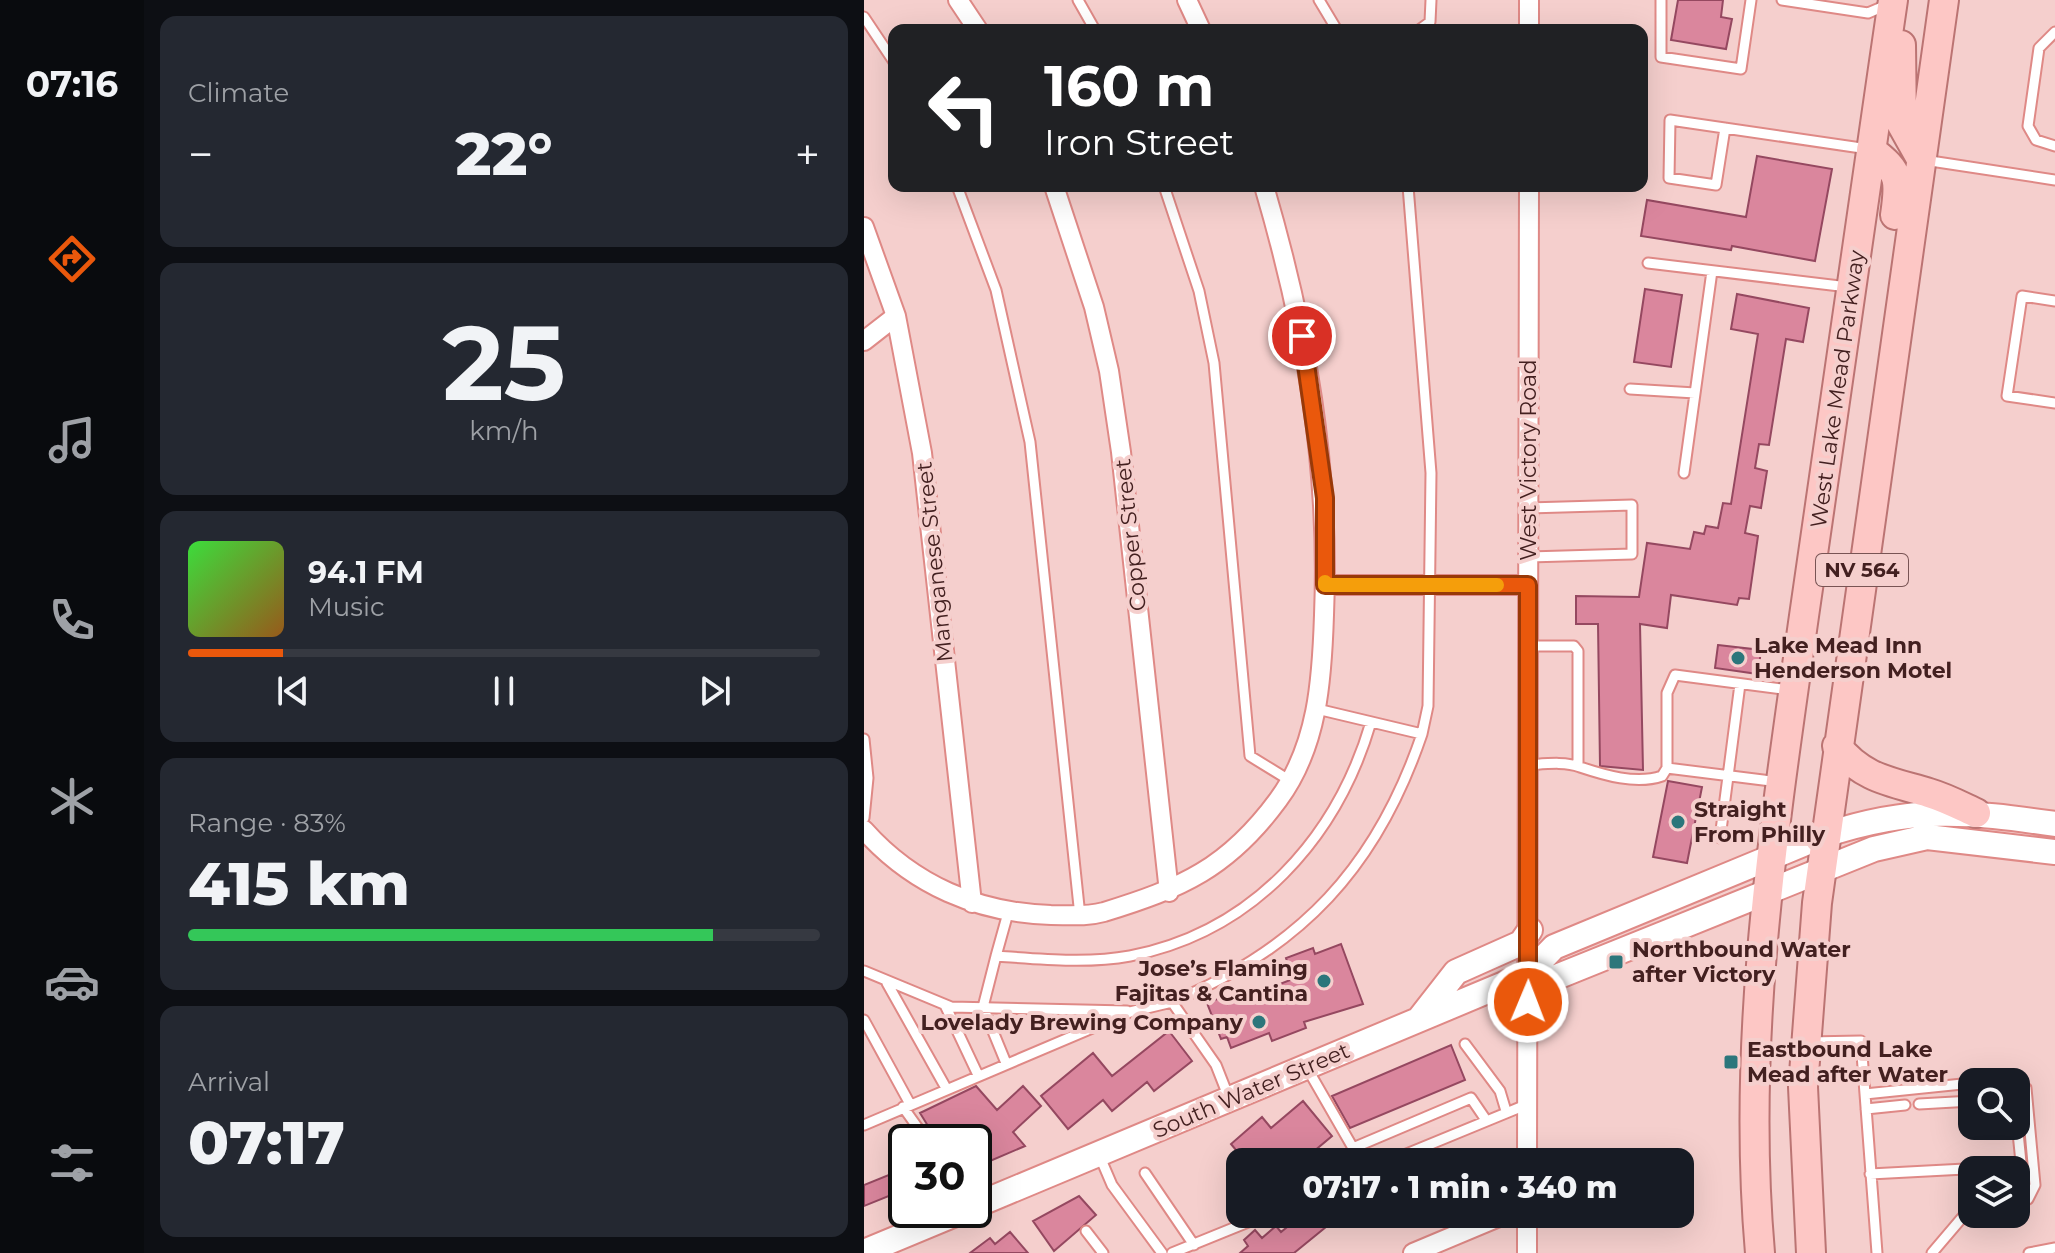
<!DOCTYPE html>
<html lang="en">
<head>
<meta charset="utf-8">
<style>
	:root { --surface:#171b24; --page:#242831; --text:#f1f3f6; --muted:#9ea1a6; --line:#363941; --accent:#ea580c }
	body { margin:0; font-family:Montserrat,sans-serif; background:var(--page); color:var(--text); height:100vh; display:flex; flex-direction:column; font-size:30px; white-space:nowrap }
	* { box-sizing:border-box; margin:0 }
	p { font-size:26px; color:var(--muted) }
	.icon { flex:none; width:44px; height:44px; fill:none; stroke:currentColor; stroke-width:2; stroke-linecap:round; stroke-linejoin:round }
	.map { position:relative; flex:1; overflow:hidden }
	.sheet { display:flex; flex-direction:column; gap:16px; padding:16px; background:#0d0f14; width:720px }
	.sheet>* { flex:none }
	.hud { position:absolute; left:24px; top:24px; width:760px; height:168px; border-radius:16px; box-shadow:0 8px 32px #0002; background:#202124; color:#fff; overflow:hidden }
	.tools { position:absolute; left:1094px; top:1068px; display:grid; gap:16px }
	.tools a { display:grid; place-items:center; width:72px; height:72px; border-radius:16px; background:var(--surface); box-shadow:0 8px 32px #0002; font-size:40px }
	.speed { position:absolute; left:24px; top:1124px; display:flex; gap:16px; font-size:40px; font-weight:700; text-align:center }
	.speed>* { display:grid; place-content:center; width:104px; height:104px; border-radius:50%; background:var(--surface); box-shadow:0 8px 32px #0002; line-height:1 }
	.speed .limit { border:4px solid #111; border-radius:12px; background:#fff; color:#111 }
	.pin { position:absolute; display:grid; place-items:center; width:68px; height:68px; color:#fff; margin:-34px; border:4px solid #fff; border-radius:50%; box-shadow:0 2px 8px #0007 }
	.me { position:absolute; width:88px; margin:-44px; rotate:1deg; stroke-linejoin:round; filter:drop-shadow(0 0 6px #0008) }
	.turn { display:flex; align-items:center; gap:28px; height:168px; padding:0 24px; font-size:36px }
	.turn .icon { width:104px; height:104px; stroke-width:2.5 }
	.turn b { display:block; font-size:56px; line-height:68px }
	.big { font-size:60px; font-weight:800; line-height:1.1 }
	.sheet .widget { flex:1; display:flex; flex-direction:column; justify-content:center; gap:12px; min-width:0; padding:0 28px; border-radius:16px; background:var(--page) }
	.sheet .dial { align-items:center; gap:0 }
	.dial b { font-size:104px; line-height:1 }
	.song { display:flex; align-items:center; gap:24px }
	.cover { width:96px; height:96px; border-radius:12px; background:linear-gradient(135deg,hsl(120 70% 55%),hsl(30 70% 35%)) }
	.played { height:8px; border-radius:4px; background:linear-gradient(90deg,var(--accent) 15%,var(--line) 15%) }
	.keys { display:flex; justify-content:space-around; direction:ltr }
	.heat { display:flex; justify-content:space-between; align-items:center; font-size:44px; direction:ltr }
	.charge { height:12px; border-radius:6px; background:linear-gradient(90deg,#34c759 83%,var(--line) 0) }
	.trip { position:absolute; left:362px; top:1148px; width:468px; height:80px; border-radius:16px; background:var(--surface); box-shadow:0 8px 32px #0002; font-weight:800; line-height:80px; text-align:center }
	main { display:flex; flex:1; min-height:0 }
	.tabs { display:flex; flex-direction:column; width:144px; justify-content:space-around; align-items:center; background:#090b0e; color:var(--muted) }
	.tabs .icon { width:56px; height:56px }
	.tabs .on { color:var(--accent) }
	.tabs b { font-size:36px; color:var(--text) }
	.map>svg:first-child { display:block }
</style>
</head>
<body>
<main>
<nav class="tabs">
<b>07:16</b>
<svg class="icon on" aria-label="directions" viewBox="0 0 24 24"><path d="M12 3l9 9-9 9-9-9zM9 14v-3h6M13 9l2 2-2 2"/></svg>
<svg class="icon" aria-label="music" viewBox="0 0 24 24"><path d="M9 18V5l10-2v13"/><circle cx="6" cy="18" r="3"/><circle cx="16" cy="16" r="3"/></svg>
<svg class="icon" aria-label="phone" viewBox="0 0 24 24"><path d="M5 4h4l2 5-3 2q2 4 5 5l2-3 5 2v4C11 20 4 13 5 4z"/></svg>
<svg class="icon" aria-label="climate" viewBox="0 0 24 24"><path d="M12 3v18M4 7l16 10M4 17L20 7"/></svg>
<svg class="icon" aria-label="car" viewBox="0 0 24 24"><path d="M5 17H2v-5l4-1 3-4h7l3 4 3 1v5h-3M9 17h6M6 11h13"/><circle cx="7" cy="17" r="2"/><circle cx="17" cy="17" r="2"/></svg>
<svg class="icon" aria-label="filters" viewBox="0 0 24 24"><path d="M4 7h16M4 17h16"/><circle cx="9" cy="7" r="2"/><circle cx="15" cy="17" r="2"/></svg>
</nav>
<section class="sheet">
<div class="widget"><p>Climate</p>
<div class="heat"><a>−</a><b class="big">22°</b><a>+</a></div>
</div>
<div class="widget dial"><b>25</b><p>km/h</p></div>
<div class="widget">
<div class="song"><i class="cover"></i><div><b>94.1 FM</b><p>Music</p></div></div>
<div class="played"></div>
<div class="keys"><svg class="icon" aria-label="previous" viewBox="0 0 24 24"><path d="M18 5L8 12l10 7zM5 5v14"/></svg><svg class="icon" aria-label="pause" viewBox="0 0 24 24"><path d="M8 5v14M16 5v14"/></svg><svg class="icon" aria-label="next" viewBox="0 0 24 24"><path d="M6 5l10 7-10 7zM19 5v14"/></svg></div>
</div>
<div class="widget"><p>Range · 83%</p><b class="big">415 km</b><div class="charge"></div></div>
<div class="widget"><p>Arrival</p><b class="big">07:17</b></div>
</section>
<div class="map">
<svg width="1191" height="1253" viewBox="0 0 1191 1253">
	<rect width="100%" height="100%" fill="#f5cfcd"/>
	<path fill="#da869d" stroke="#954860" stroke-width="2" d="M814,0H859L857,17L868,19L862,49L807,40Z
		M893,156L968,169L951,261L868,246L867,250L777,236L783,200L882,217Z
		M781,289L818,295L807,367L770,362Z
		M873,294L945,308L939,342L922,339L905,445L895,444L891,468L903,471L897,508L886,506L881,533L894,536L885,599L875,598L873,605L807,595L803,628L776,624L779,770L736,766L734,624H712V596L775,597L783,543L826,549L830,532L840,534L842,526L854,528L859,503L867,504L894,334L867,329Z
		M854,645L897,650L894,674L851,668Z
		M804,781L838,787L823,863L789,857Z
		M477,944L499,1004L440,1022L442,1028L408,1041L405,1033L367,1048L363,1037L357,1039L343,1003L361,996L364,1004L429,979L422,958L449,948L451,954Z
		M305,1031L328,1061L290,1091L283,1082L248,1111L239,1100L204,1129L177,1096L229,1053L248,1076Z
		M587,1045L601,1080L486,1128L468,1096Z
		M112,1086L133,1110L159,1086L177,1106L149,1132L161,1146L119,1164L110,1154V1142H100L93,1134L84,1138L78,1130L69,1134L56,1113Z
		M439,1101L468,1136L437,1162H406L399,1153L389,1161L381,1152L376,1155L367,1144L398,1117L407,1128Z
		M42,1168V1189L0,1206V1185Z
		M215,1196L232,1215L190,1251L169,1221Z
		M439,1214H462L468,1222L430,1253H376L384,1246L380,1240L391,1230L398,1238L412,1226L417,1232Z
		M146,1232L164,1253H106L126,1238L131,1244Z"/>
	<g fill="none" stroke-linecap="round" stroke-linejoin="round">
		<defs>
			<path id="lane" d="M214,0L231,30
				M455,0L473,30
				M797,0V57L877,69L887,0
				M918,0L1004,13L1025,4
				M0,17L30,62
				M555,30L566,22L567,0
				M1191,32L1175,48L1164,126L1172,140L1191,146
				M861,128L852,185L805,178L806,120L1004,149
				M1060,160L1191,180
				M93,186L132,290L166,442L216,916
				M300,186L335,291L350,363L386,756L425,780
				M544,186L567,473L564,706L558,734
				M784,263L984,287
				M1191,301L1158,296L1143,396L1191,403
				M766,389L831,393
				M820,473L848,271
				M664,508L768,505V554L665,557
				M664,646H710L714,651V766
				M0,739L4,778L0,818
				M664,765C680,764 701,761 716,767C740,775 772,785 798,776L803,768
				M915,782L803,768V693L811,675L926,690
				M856,838L876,684
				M144,913L132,956C175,959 223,964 266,956C389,932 473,838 507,722
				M132,956L119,1007L142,1063
				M0,971L87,1007L263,1011
				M23,983L82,1088
				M308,1002C437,948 513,867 558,734L453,709
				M81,1005L114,1075
				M0,1020L46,1104
				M944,1042L997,1041L1013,1253
				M601,1044L636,1091L642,1111
				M443,1068L489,1148
				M1127,1082L1151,1081L1162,1088L1171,1185L1164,1199L1152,1200
				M1001,1094L1108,1083
				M1055,1104L1108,1101
				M39,1107L64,1142
				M1002,1109L1041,1105
				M1152,1113L1159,1182L1152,1190
				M0,1125L266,1012L308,1002L352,1065L365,1098
				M236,1157L248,1185L298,1253
				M496,1162L489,1148L607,1098L622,1120
				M523,1162L664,1104
				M281,1173L330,1245
				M1006,1174L1101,1169L1108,1183
				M222,1231L239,1253
				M308,1253L404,1214
				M1068,1253L1108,1206
				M1165,1253L1191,1248"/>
			<path id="street" d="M94,0L114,30
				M323,0L337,30
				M665,30V0
				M190,186L230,307L245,371L257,452L305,892
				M0,227L32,316L58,453L108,903
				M0,341L32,316
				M461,585H664
				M0,830C49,885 114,913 187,915C205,915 222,917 240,912C318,888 364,868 414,800C454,746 458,679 460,615C466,466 442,329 400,186
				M663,1162L665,186
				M549,1253L642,1214
				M663,1253V1214"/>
			<path id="secondary" d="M664,974L690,978L1010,849L1063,837L1191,852
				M556,1018L592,972L657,943L666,930
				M110,1206L664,974L690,947L961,835C1048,806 1102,811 1191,824
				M0,1252L101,1210"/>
			<path id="primary" d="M1037,45L1038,125L1057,159
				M1007,150C1037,172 1036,181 1031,215
				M973,746C998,779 1029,782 1065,793C1082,798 1097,806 1112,813
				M896,1253C877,1038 910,828 940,616C970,410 999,205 1029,0
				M947,1253L939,1087L953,903L1080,0"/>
		</defs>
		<use href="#lane" stroke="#df8986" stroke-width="13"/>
		<use href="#street" stroke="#df8986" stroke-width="22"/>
		<use href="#secondary" stroke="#df8986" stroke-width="28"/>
		<use href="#primary" stroke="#bb7473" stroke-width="32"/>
		<use href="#lane" stroke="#fff" stroke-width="9"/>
		<use href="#street" stroke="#fff" stroke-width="18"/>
		<use href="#secondary" stroke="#fff" stroke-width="24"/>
		<use href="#primary" stroke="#fdc7c5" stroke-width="28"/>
	</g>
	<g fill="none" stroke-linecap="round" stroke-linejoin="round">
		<defs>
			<path id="route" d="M438,336L461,498V585H664V1002"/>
		</defs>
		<use href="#route" stroke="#983908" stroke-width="20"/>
		<use href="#route" stroke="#ea580c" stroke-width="14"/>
		<path stroke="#f59e0b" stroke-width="14" d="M461,582V585H633"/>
	</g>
	<g fill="#2c767b" stroke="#f5cfcd" stroke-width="3">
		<circle cx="874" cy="658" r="8"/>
		<circle cx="814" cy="822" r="8"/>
		<rect x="744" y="954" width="16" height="16" rx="4"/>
		<circle cx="460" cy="981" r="8"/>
		<circle cx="395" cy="1022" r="8"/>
		<rect x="859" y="1054" width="16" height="16" rx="4"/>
	</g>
	<g text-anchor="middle" stroke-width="8" stroke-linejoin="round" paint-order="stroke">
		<rect fill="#f5cfcd" stroke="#785454" stroke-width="2" x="952" y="554" width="92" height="32" rx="6"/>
		<g font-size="20" font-weight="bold" fill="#432020">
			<text x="998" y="577">NV 564</text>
		</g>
		<g font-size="22" fill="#432020" stroke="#f5cfcd">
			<text transform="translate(973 389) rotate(-82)" y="8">West Lake Mead Parkway</text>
			<text transform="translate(664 460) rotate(-90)" y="8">West Victory Road</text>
			<text transform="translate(266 535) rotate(-96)" y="8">Copper Street</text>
			<text transform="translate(70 562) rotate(-96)" y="8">Manganese Street</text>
			<text transform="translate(387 1090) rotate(-23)" y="8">South Water Street</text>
		</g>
		<g font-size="22" font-weight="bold" fill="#432020" stroke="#f5cfcd" text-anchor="start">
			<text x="890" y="653">Lake Mead Inn<tspan x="890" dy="25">Henderson Motel</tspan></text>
			<text x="830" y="817">Straight<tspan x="830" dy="25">From Philly</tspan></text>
			<text x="768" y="957">Northbound Water<tspan x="768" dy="25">after Victory</tspan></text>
			<text x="444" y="976" text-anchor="end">Jose’s Flaming<tspan x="444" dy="25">Fajitas &amp; Cantina</tspan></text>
			<text x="379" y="1030" text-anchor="end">Lovelady Brewing Company</text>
			<text x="883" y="1057">Eastbound Lake<tspan x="883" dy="25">Mead after Water</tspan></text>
		</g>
	</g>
</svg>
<div class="tools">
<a><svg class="icon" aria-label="search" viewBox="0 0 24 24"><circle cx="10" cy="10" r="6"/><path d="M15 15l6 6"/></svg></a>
<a><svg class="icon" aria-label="layers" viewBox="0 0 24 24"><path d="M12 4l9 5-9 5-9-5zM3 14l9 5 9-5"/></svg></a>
</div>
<div class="speed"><div class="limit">30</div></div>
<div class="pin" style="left:438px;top:336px;background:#d93025"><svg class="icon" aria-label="arrive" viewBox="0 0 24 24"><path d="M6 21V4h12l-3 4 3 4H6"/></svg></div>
<svg class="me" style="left:664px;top:1002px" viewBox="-20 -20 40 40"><circle r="17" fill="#ea580c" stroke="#fff" stroke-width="3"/><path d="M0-11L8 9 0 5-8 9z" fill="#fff"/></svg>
<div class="trip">07:17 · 1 min · 340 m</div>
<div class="hud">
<div class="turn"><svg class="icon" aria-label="left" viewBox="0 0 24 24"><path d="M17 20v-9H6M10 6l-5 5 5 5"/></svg><div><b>160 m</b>Iron Street</div></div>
</div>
</div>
</main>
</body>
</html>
